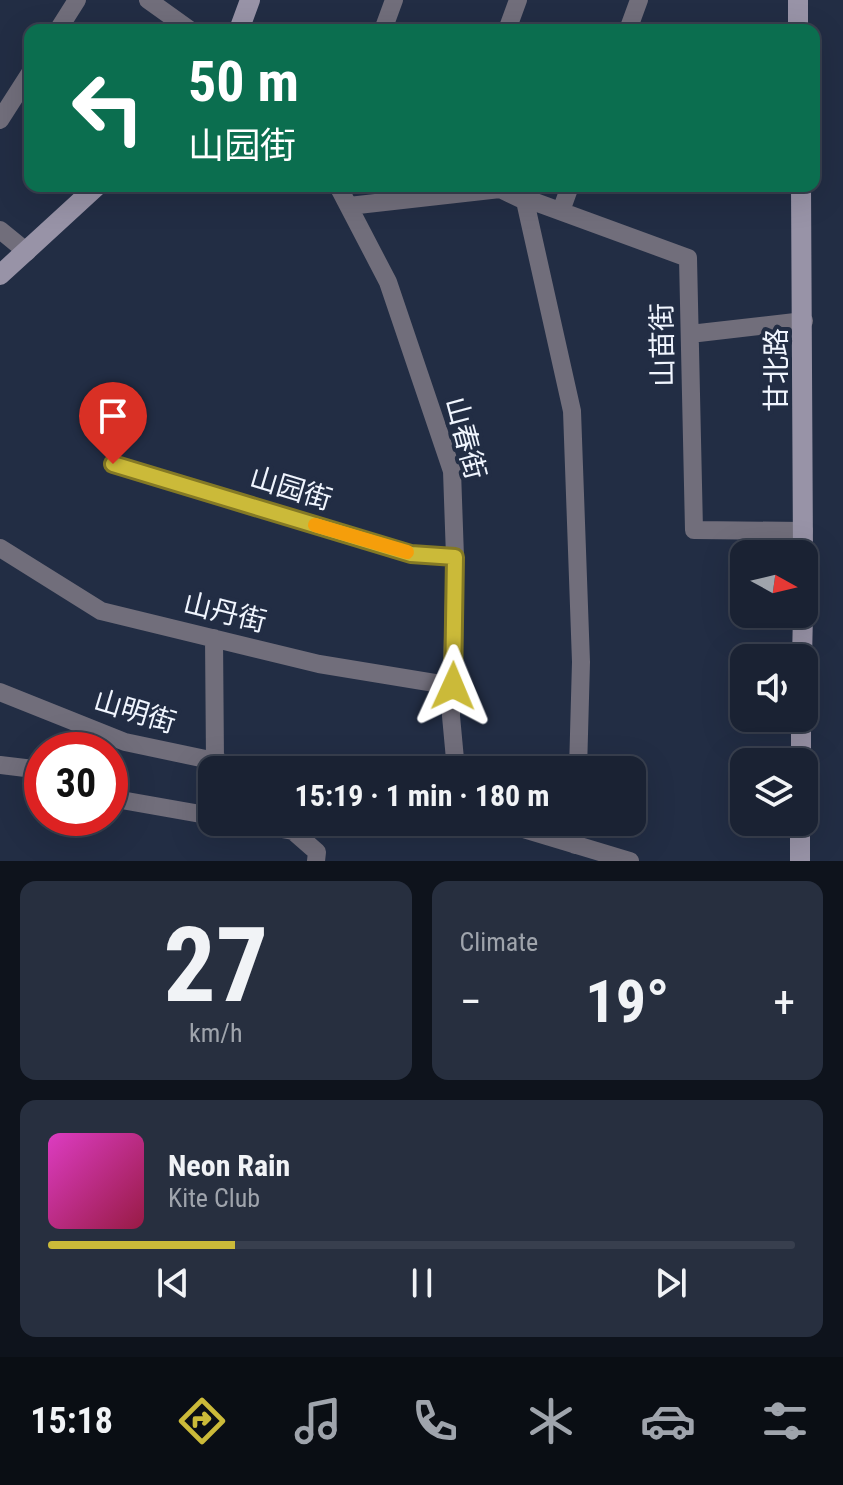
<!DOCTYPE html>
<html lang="en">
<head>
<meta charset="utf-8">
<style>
	:root { --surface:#1a2233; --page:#272f3f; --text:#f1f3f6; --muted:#9fa4ac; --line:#383f4e; --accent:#cbba39 }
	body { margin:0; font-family:"Roboto Condensed","Noto Sans SC",sans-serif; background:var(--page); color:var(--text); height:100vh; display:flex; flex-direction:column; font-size:30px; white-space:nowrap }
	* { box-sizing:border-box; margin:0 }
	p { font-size:26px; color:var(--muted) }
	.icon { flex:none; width:44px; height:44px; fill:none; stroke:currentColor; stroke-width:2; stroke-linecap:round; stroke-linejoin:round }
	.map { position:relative; height:861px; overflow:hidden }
	.details { display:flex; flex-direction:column; gap:20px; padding:20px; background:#0e131c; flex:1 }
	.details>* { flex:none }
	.banner { position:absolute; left:24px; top:24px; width:796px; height:168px; border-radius:16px; box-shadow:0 8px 32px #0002,0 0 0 2px var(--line); background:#0b6e4f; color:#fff; overflow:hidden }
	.needle { width:52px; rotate:98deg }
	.fabs { position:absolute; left:730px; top:540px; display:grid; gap:16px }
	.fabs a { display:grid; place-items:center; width:88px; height:88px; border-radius:16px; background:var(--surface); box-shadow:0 8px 32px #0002,0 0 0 2px var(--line); font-size:40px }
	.speed { position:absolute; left:24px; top:732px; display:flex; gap:16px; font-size:40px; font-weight:700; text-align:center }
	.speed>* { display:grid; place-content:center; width:104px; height:104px; border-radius:50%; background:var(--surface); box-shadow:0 8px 32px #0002,0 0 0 2px var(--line); line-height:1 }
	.speed .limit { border:12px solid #d22; background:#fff; color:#111 }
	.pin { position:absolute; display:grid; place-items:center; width:68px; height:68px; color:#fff; margin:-82px -34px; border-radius:50% 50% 50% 0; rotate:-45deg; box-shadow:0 0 8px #0007 }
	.pin .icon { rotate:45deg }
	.me { position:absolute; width:88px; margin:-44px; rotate:1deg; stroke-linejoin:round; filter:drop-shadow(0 0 6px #0008) }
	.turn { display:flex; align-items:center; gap:28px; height:168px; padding:0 32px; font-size:36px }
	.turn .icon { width:104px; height:104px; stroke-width:2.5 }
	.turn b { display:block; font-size:56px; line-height:68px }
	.big { font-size:60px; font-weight:700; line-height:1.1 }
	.details .tile { flex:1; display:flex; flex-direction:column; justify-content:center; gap:12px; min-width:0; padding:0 28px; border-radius:16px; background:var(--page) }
	.details .dial { align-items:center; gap:0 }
	.dial b { font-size:104px; line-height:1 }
	.song { display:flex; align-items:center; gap:24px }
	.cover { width:96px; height:96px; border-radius:12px; background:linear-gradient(135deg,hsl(310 70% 55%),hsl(340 70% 35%)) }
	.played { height:8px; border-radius:4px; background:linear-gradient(90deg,var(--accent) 25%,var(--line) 25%) }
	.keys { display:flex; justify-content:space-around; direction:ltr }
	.heat { display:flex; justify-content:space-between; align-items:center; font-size:44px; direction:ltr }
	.details .tiles { flex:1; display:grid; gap:20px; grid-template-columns:1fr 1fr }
	.tile:last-child { grid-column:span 2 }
	.trip { position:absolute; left:198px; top:756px; width:448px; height:80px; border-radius:16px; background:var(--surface); box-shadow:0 8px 32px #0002,0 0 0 2px var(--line); font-weight:700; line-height:80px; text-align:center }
	.tab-bar { display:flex; height:128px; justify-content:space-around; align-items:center; background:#0a0e14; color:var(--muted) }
	.tab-bar .icon { width:56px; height:56px }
	.tab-bar .on { color:var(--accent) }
	.tab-bar b { font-size:36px; color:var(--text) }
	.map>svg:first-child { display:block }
</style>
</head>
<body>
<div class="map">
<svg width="843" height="861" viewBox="0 0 843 861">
	<rect width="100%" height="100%" fill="#222d44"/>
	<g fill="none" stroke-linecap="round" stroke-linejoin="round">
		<path stroke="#716e7b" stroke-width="18" d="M148,0L190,30
			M58,30L77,0
			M383,30L394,0
			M507,30L518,0
			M628,30L639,0
			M0,120L30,73
			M338,186L388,282L452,471L455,557L451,716L456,770
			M516,195L688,258L694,530L804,531
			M349,206L500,189L525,201L572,411L581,662L578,770
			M561,211L570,186
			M0,230L27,252
			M690,334L804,321
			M113,464L411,554L455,557
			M0,548L101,611L319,664L453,686
			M214,638L215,761
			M0,692L125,742L258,770
			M0,765L42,770
			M110,798L212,816
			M243,822L293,831L317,852L316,861
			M500,822L630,861
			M575,845L576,822"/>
		<path stroke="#9893a7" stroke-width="20" d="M798,0V30
			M239,30L250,0
			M801,186L803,554
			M0,275L97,186
			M802,658L803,614
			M801,762V718
			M800,861V822"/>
	</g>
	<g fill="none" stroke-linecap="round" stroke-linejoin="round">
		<defs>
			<path id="route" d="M113,464L411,554L455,557L453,686"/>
		</defs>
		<use href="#route" stroke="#847925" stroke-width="20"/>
		<use href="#route" stroke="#cbba39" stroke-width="14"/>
		<path stroke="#f59e0b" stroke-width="14" d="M315,525L407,552"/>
	</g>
	<g text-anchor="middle" stroke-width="8" stroke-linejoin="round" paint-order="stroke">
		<g font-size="28" fill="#f0f5fe" stroke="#222d44">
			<text transform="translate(662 345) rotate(-91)" y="10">山苗街</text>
			<text transform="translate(776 370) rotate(-90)" y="10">甘北路</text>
			<text transform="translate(466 438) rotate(75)" y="10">山春街</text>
			<text transform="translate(291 488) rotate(17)" y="10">山园街</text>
			<text transform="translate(225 612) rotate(14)" y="10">山丹街</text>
			<text transform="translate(135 711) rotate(17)" y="10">山明街</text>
		</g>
	</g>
</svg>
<div class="fabs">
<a><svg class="needle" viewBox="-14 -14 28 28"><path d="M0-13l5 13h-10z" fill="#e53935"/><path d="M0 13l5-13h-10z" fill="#9fa4ac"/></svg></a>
<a><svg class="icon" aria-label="sound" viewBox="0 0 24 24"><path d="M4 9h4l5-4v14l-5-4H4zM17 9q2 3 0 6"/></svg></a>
<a><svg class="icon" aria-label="layers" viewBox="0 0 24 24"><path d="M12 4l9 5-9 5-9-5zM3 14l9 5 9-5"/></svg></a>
</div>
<div class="speed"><div class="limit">30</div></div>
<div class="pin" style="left:113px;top:464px;background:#d93025"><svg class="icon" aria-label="arrive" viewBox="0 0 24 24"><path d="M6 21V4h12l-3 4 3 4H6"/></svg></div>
<svg class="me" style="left:453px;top:686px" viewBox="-20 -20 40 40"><path d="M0-17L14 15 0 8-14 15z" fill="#cbba39" stroke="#fff" stroke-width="4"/></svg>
<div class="trip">15:19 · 1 min · 180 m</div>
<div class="banner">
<div class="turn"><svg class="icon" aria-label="left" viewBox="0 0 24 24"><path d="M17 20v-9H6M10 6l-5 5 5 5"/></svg><div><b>50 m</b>山园街</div></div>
</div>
</div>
<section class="details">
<div class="tiles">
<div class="tile dial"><b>27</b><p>km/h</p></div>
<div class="tile"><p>Climate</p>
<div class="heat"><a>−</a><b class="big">19°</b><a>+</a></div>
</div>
<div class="tile">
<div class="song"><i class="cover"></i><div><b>Neon Rain</b><p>Kite Club</p></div></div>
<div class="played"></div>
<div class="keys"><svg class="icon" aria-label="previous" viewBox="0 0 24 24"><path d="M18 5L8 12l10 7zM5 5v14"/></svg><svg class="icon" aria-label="pause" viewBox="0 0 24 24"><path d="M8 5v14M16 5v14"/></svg><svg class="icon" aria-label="next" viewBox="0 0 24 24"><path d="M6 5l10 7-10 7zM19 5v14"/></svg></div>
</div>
</div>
</section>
<nav class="tab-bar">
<b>15:18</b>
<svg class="icon on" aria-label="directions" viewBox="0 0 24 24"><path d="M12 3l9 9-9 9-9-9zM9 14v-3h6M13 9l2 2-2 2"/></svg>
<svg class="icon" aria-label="music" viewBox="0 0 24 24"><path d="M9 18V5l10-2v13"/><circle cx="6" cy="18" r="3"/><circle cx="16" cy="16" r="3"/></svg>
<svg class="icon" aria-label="phone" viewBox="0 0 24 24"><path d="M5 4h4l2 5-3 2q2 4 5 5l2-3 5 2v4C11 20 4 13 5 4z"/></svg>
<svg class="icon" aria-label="climate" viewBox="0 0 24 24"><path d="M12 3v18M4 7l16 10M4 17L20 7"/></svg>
<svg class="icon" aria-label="car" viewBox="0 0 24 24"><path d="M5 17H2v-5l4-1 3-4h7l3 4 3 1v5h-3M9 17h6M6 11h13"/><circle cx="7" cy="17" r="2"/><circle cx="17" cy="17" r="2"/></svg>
<svg class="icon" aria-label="filters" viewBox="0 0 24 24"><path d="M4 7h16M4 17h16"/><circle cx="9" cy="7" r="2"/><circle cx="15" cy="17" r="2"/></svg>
</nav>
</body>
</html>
